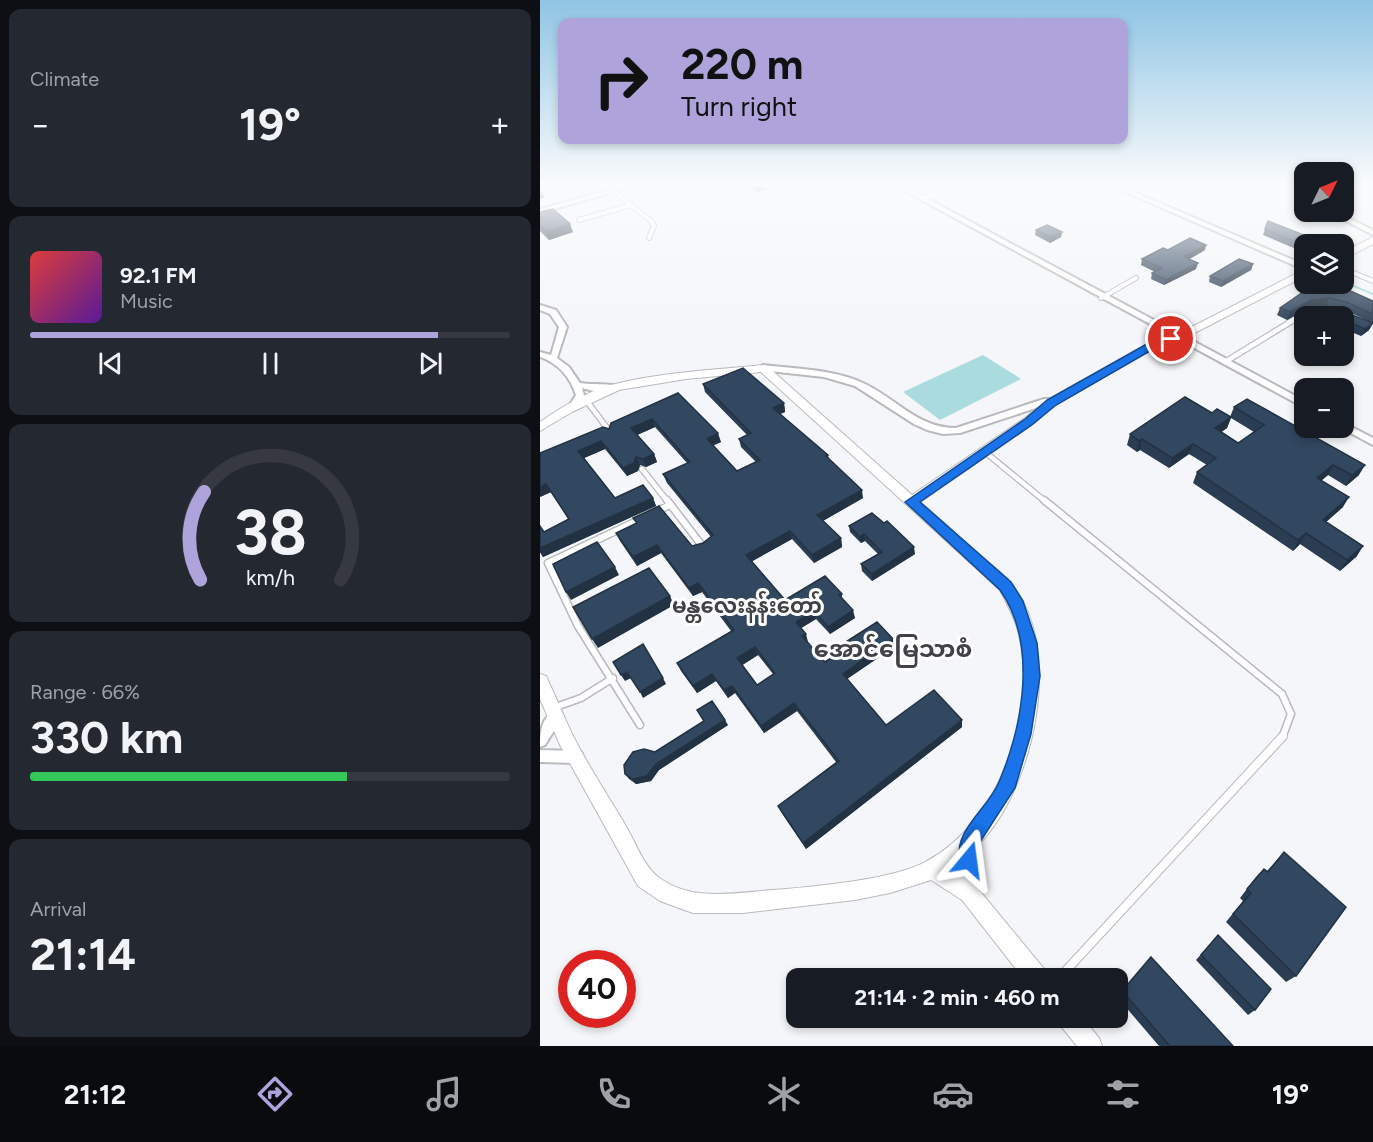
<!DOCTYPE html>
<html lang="en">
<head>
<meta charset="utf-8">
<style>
	:root { --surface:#171b24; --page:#242831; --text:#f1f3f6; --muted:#9ea1a6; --line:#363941; --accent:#aea3db }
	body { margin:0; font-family:Figtree,"Noto Sans Myanmar",sans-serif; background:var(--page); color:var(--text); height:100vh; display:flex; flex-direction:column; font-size:22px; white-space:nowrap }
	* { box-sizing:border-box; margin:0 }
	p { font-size:20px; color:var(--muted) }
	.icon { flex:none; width:33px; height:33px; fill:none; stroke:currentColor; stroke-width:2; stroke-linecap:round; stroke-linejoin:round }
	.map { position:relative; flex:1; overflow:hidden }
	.panel { display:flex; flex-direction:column; gap:9px; padding:9px; background:#0d0f14; width:540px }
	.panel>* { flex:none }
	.banner { position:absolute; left:18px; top:18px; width:570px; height:126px; border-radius:12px; box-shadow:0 3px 9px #0003; background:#aea3db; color:#111; overflow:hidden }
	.needle { width:39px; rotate:47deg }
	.tools { position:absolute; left:754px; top:162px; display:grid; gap:12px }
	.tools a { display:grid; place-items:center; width:60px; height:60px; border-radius:12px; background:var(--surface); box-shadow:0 3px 9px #0003; font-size:30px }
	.speed { position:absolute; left:18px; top:950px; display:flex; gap:12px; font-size:30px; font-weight:700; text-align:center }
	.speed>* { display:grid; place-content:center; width:78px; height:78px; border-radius:50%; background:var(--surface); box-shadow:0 3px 9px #0003; line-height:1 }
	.speed .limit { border:9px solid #d22; background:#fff; color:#111 }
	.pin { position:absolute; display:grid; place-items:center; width:51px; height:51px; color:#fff; margin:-26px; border:3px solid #fff; border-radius:50%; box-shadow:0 2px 6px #0007 }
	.me { position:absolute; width:66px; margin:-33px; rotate:16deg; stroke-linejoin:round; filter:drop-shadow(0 0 4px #0008) }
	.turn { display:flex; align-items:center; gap:21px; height:126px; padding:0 24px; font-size:27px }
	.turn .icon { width:78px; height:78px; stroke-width:2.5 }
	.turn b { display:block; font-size:42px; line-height:51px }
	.big { font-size:45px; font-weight:700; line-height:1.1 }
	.panel .tile { flex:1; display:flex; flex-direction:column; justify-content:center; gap:9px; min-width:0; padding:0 21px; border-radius:12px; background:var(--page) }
	.panel .dial { align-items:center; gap:0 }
	.dial svg { height:156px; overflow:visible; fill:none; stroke:var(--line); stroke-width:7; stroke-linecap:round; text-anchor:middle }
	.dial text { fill:var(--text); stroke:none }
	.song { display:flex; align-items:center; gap:18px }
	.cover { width:72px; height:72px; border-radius:9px; background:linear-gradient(135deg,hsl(0 70% 55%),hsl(270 70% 35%)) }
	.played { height:6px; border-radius:3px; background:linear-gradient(90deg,var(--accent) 85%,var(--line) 85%) }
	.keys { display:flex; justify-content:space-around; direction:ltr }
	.heat { display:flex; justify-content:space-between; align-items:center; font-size:33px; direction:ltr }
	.charge { height:9px; border-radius:4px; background:linear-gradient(90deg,#34c759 66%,var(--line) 0) }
	.trip { position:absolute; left:246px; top:968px; width:342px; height:60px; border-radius:12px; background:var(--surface); box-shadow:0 3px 9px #0003; font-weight:700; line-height:60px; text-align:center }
	.dock { display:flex; height:96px; justify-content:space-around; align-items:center; background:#090b0e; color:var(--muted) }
	.dock .icon { width:42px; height:42px }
	.dock .selected { color:var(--accent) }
	.dock b { font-size:27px; color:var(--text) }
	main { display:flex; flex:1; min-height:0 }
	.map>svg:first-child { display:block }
</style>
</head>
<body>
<main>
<section class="panel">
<div class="tile"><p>Climate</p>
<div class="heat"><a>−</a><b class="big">19°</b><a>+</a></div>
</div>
<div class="tile">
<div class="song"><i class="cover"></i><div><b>92.1 FM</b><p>Music</p></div></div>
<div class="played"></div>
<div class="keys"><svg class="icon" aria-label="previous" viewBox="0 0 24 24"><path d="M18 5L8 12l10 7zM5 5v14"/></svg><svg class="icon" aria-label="pause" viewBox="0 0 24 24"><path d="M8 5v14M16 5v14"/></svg><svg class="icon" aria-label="next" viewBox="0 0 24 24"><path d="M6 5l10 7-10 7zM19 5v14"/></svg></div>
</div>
<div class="tile dial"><svg viewBox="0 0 100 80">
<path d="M14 69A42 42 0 1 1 86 69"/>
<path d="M14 69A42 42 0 0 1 16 24" stroke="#aea3db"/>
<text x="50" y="56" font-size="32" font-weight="700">38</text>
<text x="50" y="72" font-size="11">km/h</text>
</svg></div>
<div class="tile"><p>Range · 66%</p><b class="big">330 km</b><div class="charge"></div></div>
<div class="tile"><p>Arrival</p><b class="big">21:14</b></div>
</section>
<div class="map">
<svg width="833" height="1046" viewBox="0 0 833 1046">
	<rect width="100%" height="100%" fill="#f4f6f9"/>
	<path fill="#aadbdf" d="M443,355L481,379L400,420L363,392Z"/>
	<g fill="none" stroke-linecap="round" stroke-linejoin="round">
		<path stroke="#aadbdf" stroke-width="2" d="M804,282L833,294"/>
		<defs>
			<path id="lane-far3" d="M198,184L213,194
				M73,191L111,221L114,226L109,238
				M382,199L425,184
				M39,220L91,205
				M804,269L833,281
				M561,298L596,278
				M749,322L764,313L778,309"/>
			<path id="lane-far2" d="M685,362L752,321
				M46,400L70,432
				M445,452L506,502
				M102,469L128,502"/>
			<path id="lane-far1" d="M127,500L163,547
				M504,500L742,694L751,714L742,738
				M117,511L130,505
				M13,708L41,698L73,678
				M100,725L38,626L8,563L101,519"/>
			<path id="lane" d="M519,978L743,736"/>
			<path id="street" d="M91,184H101L0,213V209Z
				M352,184H360L765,401V408Z
				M567,184H575L765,265V270Z
				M789,212H796L833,230V235Z
				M0,305L16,310L27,327L17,358L29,367L40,383C51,385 74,383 80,387L79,389L53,391L42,388L44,395L36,408L33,409L30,408L29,406L36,395C30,377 18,363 0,357V352L11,355L19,327L10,314L0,310Z
				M223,365C256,369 292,369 323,383C356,398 377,428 416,428L504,399H511L515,402L514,404L505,405L420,433L403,434L387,430L374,424L315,386L284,377L220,370L219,368Z
				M804,423L833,438V445L801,428H804Z
				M16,710L21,712L23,716L5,745L0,747C0,733 1,717 16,710Z
				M0,750L36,751L41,752L43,757L41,762L36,763L0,762Z"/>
			<path id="secondary" d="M833,237V244L804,259V252Z
				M765,269V276L643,339L622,344L515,404L493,424L380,502C401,520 421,539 442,557C451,565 461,572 469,581C526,645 494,788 439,844V890L505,970L508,978H483L422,900L391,880L350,893L315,900L203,913H153L120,901L98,886L21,747L0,699V674L6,676C15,695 23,715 32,734C48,766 69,797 87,828C96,844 104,866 118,877C151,902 193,893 232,890C271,887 354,880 387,861C460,822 499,710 478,631C474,616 467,604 460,590L221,372L146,379L79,390L32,412L0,431V422C22,407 49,390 75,384C123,372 174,370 223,365L227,366L372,495L485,418L507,400L614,340L636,335ZM419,862V875L410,869Z
				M517,1017H542L559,1038L562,1046H537L520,1025Z"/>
		</defs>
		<use href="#lane-far3" stroke="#b8babd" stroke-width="6"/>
		<use href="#lane-far2" stroke="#b8babd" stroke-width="7"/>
		<use href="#lane-far1" stroke="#b8babd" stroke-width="9"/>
		<use href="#lane" stroke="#b8babd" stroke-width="10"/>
		<use href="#street" stroke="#b8babd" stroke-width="4"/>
		<use href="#secondary" stroke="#b8babd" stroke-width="2"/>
		<use href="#lane-far3" stroke="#fff" stroke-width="4"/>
		<use href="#lane-far2" stroke="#fff" stroke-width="4.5"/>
		<use href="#lane-far1" stroke="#fff" stroke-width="6"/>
		<use href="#lane" stroke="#fff" stroke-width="8"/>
		<use href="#street" fill="#fff" fill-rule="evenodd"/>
		<use href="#secondary" fill="#fff" fill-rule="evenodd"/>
	</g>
	<path fill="#2b3d53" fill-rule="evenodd" d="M205,184H243L217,192Z
		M0,212L33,232L9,240L0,231Z
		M725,229L767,243L756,249L723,235Z
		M496,230L522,232L521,237L510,243L495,235Z
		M628,250H665L649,259L656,269L624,285L611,279L612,273L615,272L601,265L602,259Z
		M713,264L711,270L681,287L669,282L670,276Z
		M794,294L833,301V323L829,330L821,336L804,329V316H765V328L756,324L759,316L788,306H786L768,308L747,320L737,315L740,308ZM789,306L803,309L828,321Z
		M163,384L244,403L245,412L240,414L288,455L289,459L323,498L283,521L301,538L302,547L274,563L252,539L212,561L245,600L302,594V598L315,618L290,634L276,619L261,628L267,642L285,662L299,653L298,647L353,639L354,647L307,679L346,725L422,720V727L266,849L241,812L238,806L296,762L257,711L224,733L195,693L188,698L176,681L157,693L141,671L137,663L191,631L162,592L153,596L121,553L97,566L80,541L76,533L96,523L93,518L152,546L163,543L171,537L127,483L123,474L147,463L115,427L97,435L114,454L117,462L106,467L100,465L98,471L87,476L65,449L44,458L75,498H113L116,506L3,557L0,552V526L4,532L29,520L11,492L0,497L69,429L138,393L181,442L173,445L197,471L216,462L201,447L199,439L207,435L165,392ZM218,655L233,674L217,685L202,665Z
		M694,407L819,475L806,486L788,475L781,481L803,507L786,522L817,556L800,571L760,544L753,551L653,483L657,472L667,465L649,454L629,468L600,450L597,452L587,445L590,434L672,413L690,417ZM691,418L714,432L698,443L681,432L687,428Z
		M309,526L375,554L332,581L322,571L321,564L338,554L325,541L321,543L310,532Z
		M157,710L188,725L119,770L111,781L96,784L89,779L85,774L115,752L164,721Z
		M744,852L756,976L746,982L686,922L703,901L700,898L716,877L724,869L727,871Z
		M678,935L715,1010L708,1015L656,960Z
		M582,991L693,1046H619L578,998V996Z"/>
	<path fill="#233243" d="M225,184H243L217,192L216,187Z
		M0,191H2L5,198L0,199Z
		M30,224L33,232L9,240L6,231Z
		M522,232L521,237L510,243V237Z
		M769,237L767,243L756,249L758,243Z
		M666,245L665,250L643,263L644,257Z
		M658,263L656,269L624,285L626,280Z
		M713,264L711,270L681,287L683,281Z
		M789,298L786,306L768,308L747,320L750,312L771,300Z
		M783,310L781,316H774Z
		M833,323L829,330L821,336L825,329Z
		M244,403L245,412L235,416L233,408Z
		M691,417L687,428L672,439L675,428Z
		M112,419L115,427L95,436L91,428Z
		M178,433L181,442L170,447L167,439Z
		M602,439L600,450L597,452L599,441Z
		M61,441L65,449L42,459L38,451Z
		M653,444L649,454L629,468L632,458Z
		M114,454L117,462L106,467L103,459Z
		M96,457L100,465L98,471L87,476L83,468Z
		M793,465L788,475L771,489L777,478Z
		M825,465L819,475L806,486L812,475Z
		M6,484L11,492L0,497V487Z
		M322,490L323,498L279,523L277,515Z
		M809,497L803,507L777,530L783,520Z
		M113,498L116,506L3,557L0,552V548Z
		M250,531L252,539L209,563L206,555Z
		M766,533L760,544L753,551L758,540Z
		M324,534L325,541L321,543L320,537Z
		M301,538L302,547L274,563L272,555Z
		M117,545L121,553L97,566L93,557Z
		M823,546L817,556L800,571L807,560Z
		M374,547L375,554L332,581V574Z
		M75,567L79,575L31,600L26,592Z
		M158,583L162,592L153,596L149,588Z
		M130,596L134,605L58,648L52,639Z
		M313,610L315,618L290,634L288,627Z
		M274,611L276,619L258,630L256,622Z
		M266,634L268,642L265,644L262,636Z
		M353,639L354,647L304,681L303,674Z
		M215,647L218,655L201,666L197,658Z
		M87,672L91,678L85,681L81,675Z
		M172,674L176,681L157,693L153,686Z
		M123,678L126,684L103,698L100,692Z
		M192,686L195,693L188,698L184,690Z
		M254,703L257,711L224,733L221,726Z
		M185,720L188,725L119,770L111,781L96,784L92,779Z
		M422,720V727L266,849L263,843Z"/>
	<path fill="#324760" stroke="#233243" stroke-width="1.5" fill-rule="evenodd" d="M212,184H225L216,187Z
		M13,209L30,224L6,231L0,226V212Z
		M728,221L769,237L758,243L725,229Z
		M507,225L522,232L510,237L496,230Z
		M650,238L666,245L644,257L658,263L626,280L612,273L622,268L602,259L623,248L628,250Z
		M699,259L713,264L683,281L670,276Z
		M773,285L794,294L804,288L833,301V314L806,302L789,298L771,300L750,312L740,308Z
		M789,306L833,323L825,329L804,320V316H797L783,310L774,316H765V319L759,316L774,308Z
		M203,368L244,403L233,408L288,455L286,456L322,490L277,515L301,538L272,555L250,531L206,555L245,600L285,576L302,594L299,595L313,610L288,627L274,611L256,622L266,634L262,636L285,662L302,651L298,647L337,622L353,639L303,674L346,725L394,690L422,720L263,843L238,806L299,761L254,703L221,726L192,686L184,690L172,674L153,686L137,663L194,630L158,583L149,588L117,545L93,557L76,533L97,523L93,518L119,506L152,546L163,543L173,535L123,474L150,462L112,419L91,428L114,454L103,459L96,457L94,463L83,468L61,441L38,451L75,498L103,485L113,498L0,548V526L4,532L29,519L6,484L0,487V453L63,427L69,429L71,423L138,393L178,433L167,439L197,471L220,460L199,439L211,433L163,384ZM215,647L235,673L217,685L197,658Z
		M645,397L672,413L677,409L691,417L675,428L698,443L724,425L694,407L707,399L825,465L812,475L793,465L777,478L809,497L783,520L823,546L807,560L766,533L758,540L657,472L676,458L653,444L632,458L602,439L599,441L590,434Z
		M332,513L344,523L347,521L374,547L332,574L321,564L342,552L324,534L320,537L309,526Z
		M57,542L75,567L26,592L13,564Z
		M109,568L130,596L52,639L33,607Z
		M103,644L123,678L100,692L87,672L81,675L73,662Z
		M172,701L185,720L116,764L107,776L92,779L85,774L84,765L93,752L104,749L115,752L164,721L157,710Z
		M744,852L806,907L756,976L693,914L711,893L707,889L724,869L728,872Z
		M678,935L731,989L715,1010L661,955Z
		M611,957L693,1046H630L582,991Z"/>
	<linearGradient id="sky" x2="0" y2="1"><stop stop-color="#8fc4e4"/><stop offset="0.56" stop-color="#fafbfc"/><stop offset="1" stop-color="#fafbfc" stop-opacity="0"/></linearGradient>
	<rect width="833" height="331" fill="url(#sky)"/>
	<path fill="#1a73e8" stroke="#114b97" stroke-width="1.5" d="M631,335L635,336V341L622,344L516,405L493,424L380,502L471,582L483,601L497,643L500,676L491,734L475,788L438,845L436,867L429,869L422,867C408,833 448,810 459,782C483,725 498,644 460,590L365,502L485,419L507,400L614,340Z"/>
	<g text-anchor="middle" stroke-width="6" stroke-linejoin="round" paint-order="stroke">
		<g font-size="21" font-weight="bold" fill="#414245" stroke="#fff">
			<text x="207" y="613">မန္တလေးနန်းတော်</text>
		</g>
		<g font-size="24" font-weight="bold" fill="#414245" stroke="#fff">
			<text x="353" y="657">အောင်မြေသာစံ</text>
		</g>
	</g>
</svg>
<div class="tools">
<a><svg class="needle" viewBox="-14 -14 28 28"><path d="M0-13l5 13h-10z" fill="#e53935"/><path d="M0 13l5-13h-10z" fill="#9ea1a6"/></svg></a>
<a><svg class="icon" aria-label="layers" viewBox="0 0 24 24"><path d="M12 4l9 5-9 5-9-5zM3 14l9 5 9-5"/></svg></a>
<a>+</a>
<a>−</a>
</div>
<div class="speed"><div class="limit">40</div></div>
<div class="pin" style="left:631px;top:339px;background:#d93025"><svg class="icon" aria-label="arrive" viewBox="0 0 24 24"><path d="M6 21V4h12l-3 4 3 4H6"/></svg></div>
<svg class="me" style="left:429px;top:860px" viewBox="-20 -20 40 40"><path d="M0-17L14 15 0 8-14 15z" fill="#1a73e8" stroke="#fff" stroke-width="4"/></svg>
<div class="trip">21:14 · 2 min · 460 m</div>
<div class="banner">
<div class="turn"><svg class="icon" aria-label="right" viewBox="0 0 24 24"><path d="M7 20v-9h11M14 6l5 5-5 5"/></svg><div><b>220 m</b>Turn right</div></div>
</div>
</div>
</main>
<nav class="dock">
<b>21:12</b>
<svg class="icon selected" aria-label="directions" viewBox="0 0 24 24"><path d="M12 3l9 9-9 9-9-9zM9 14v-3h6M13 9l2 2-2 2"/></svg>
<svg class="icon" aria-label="music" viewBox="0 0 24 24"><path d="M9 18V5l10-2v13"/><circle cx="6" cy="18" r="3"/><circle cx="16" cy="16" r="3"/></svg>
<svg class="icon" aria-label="phone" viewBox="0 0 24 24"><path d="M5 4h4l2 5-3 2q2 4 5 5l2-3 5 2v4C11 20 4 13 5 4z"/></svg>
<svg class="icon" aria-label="climate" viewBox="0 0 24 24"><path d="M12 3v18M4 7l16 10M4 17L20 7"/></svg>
<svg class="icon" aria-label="car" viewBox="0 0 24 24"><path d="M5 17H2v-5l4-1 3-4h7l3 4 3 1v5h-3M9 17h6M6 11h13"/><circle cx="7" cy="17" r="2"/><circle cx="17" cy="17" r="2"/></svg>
<svg class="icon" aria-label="filters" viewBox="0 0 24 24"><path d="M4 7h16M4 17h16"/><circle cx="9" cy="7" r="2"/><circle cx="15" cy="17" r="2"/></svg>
<b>19°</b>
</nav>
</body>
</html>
